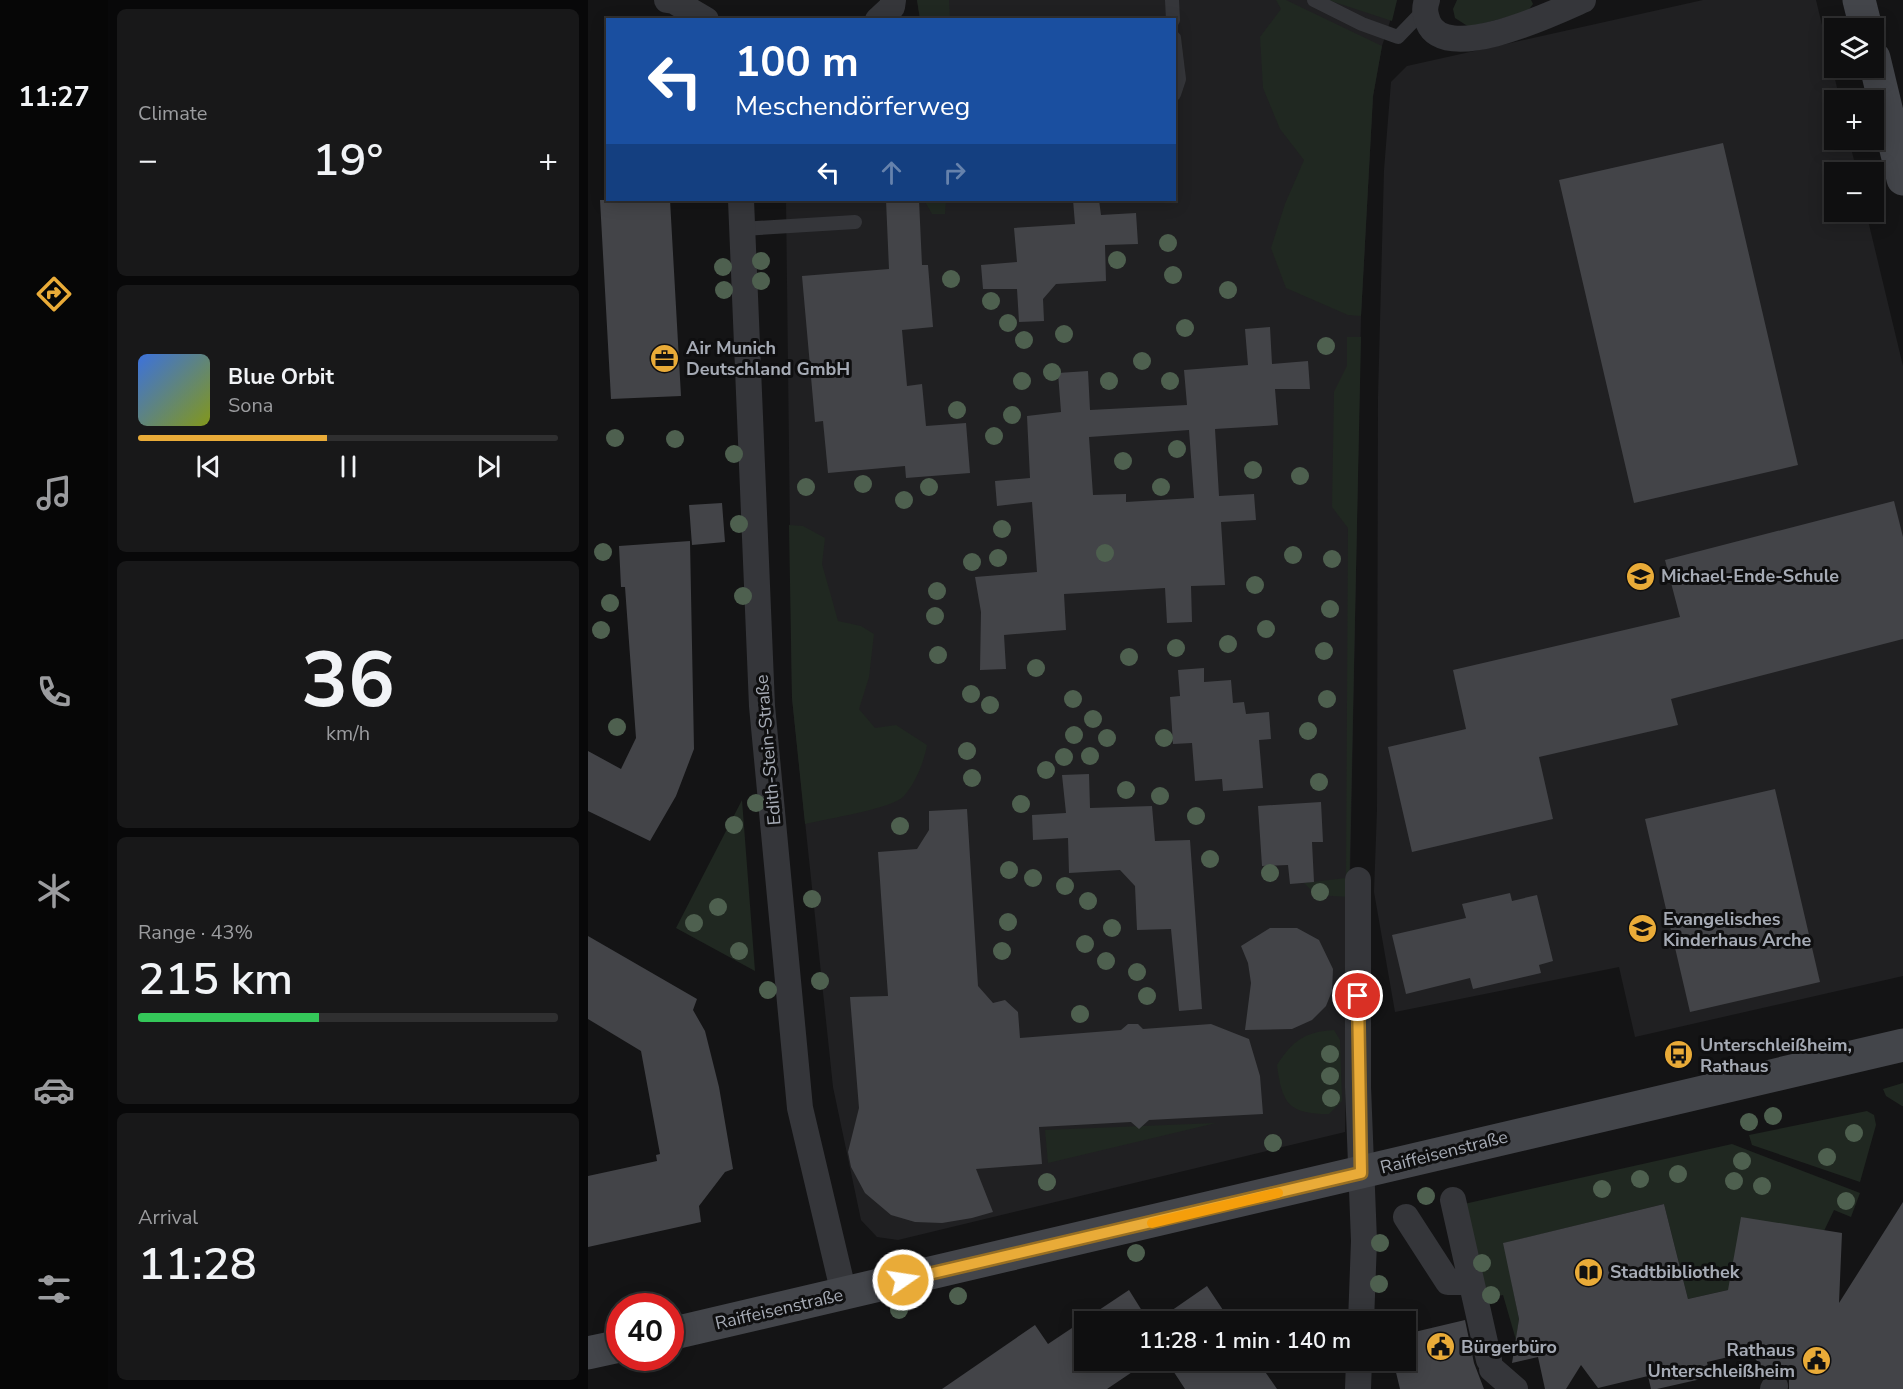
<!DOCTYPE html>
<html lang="en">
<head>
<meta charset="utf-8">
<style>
	:root { --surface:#0f0f10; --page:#181819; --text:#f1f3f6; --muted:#9b9c9f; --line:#2f2f30; --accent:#e9ab38 }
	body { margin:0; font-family:"Nunito Sans",sans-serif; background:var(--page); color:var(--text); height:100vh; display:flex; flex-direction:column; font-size:22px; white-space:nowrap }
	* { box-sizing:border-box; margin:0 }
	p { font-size:20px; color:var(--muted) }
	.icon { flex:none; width:33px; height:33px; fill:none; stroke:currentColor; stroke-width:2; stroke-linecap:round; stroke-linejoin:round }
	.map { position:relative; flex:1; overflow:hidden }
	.sheet { display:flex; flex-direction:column; gap:9px; padding:9px; background:#080809; width:480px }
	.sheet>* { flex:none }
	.hud { position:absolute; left:18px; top:18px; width:570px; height:183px; border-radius:0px; box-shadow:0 3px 15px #0003,0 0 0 2px var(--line); background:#1a4fa0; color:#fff; overflow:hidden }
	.buttons { position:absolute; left:1236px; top:18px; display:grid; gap:12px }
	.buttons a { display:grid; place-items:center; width:60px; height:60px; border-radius:0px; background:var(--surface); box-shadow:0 3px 15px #0003,0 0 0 2px var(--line); font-size:30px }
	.speed { position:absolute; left:18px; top:1293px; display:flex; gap:12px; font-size:30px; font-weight:700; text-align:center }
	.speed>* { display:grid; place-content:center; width:78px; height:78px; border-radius:50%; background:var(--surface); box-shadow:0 3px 15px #0003,0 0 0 2px var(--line); line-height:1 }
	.speed .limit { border:9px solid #d22; background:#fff; color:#111 }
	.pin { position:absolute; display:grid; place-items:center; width:51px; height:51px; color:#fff; margin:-26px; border:3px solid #fff; border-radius:50%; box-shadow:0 2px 6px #0007 }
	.me { position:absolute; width:66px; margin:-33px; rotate:77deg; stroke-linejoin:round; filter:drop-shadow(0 0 4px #0008) }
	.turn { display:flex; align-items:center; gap:21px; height:126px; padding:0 30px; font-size:27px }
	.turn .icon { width:78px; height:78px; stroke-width:2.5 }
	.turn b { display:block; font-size:42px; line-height:51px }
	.lanes { display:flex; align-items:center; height:57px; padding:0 30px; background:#0003; justify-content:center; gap:30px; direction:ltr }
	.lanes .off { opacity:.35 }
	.big { font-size:45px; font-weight:600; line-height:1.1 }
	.sheet .tile { flex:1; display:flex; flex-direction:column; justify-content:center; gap:9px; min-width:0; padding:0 21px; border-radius:9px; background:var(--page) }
	.sheet .dial { align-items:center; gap:0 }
	.dial b { font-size:78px; line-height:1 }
	.song { display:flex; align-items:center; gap:18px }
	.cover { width:72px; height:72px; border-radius:9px; background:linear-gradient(135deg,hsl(220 70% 55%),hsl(70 70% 35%)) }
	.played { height:6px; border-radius:3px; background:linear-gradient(90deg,var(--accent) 45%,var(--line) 45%) }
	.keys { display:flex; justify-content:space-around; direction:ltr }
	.heat { display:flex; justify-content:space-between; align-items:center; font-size:33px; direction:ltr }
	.charge { height:9px; border-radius:4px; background:linear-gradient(90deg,#34c759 43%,var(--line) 0) }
	.trip { position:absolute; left:486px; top:1311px; width:342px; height:60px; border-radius:0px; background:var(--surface); box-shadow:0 3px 15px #0003,0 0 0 2px var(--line); font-weight:600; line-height:60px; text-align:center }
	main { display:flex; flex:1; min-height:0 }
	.tab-bar { display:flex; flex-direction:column; width:108px; justify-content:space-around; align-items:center; background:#060606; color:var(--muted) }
	.tab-bar .icon { width:42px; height:42px }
	.tab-bar .selected { color:var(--accent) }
	.tab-bar b { font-size:27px; color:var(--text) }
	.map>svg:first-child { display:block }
</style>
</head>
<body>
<main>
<nav class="tab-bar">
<b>11:27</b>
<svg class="icon selected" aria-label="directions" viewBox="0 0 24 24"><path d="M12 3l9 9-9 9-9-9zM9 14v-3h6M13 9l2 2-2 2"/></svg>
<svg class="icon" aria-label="music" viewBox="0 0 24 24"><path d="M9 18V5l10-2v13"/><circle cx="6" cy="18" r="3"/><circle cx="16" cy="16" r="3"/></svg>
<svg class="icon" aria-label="phone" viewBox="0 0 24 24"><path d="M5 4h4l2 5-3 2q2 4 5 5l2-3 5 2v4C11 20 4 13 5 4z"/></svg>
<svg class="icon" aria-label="climate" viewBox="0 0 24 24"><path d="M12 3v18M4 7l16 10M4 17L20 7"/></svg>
<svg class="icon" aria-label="car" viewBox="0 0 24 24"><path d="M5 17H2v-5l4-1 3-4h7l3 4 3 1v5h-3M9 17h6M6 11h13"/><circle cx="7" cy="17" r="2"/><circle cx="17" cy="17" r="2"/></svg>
<svg class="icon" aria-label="filters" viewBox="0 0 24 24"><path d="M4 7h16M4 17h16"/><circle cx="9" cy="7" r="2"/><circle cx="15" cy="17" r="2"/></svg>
</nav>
<section class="sheet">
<div class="tile"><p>Climate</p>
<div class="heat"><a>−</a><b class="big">19°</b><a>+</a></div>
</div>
<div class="tile">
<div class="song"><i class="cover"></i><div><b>Blue Orbit</b><p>Sona</p></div></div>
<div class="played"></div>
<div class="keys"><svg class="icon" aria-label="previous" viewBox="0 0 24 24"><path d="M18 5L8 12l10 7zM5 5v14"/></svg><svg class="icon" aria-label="pause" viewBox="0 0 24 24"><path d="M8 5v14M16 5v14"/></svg><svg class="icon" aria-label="next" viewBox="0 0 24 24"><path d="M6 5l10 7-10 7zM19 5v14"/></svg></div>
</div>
<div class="tile dial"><b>36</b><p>km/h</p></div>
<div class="tile"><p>Range · 43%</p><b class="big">215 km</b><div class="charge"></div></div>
<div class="tile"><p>Arrival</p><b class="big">11:28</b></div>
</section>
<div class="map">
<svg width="1315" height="1389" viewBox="0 0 1315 1389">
	<rect width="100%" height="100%" fill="#141415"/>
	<path fill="#202022" d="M329,0H809L794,46L785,96L773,316L757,1132L310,1240L289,1237L273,1220L245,1087L204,698L198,200H586V20L332,19Z
		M1115,0H1228L1252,100H1246V140H1261L1269,172H1246V212H1278L1315,366V976L1047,1037L1031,967L807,1012L786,892L789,810L790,397L796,170L803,82L819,66Z"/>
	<path fill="#202821" d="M329,0H361L362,19H332Z
		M688,0H698L794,46L785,96L773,316L760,315L698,288L683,248L697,204L716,160L692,129L675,88L672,37L693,9Z
		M740,0H809L804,21Z
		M869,0H943L945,4L939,12L881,27L867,18L865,9Z
		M336,200H358L357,214H344Z
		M759,337H773L761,897L728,895L716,883L758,878L760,528L744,507L746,392L759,366Z
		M201,525L215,526L237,538L234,564L250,621L273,626L286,634L281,677L271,709L287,728L308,725L339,745C336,762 328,782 316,796C304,809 237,819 217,824L204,698Z
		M154,800L167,971L88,928Z
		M746,1030L752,1040L754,1101L741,1114C701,1114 694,1104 689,1065C705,1040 717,1032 746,1030Z
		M1315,1083V1106H1314L1298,1096L1295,1089Z
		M1279,1111L1286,1115L1288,1125L1272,1182L1164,1145L1161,1135Z
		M628,1123L460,1163L457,1130Z
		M1144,1144L1272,1193L1263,1217L1246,1210L1236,1231L1140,1290L1100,1299L1076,1204L916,1243L931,1319L928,1340L915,1295L899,1298L876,1204Z"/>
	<path fill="#434448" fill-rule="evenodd" d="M1135,143L1210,465L1046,503L971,180Z
		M12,200H82L93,396L23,399Z
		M298,200H331L334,265H340L345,327L314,330L319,386L334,384L338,426L378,423L382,473L318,478L317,466L240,473L235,421L227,422L214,276L301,269Z
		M485,200H511L513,215L548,213L550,244L517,245L518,281L468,284L455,299L456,321L431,322L429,289H395L393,265L429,262L426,228L487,224Z
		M682,327L684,364L720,361L722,389H687L690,425L627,429L631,496L666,494L668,520L633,522L637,585L603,586L604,622L579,623L577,588L476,594L478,630L416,635L418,669L392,670L393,612L387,577L449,572L444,502L409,506L407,481L442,478L439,416L473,412L470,373L500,371L502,410L599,405L596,370L660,365L657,329ZM601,430L606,498L538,502V494L505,495L501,437Z
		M1306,501L1315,537V639L1083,699L1090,725L951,757L965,819L824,852L800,747L878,729L865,670L1092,617L1077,560Z
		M134,503L137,542L104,545L101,505Z
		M102,541L106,749L88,796L62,841L0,811V751L33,769L48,738L37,587H33L31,546Z
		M616,668V682L643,680L645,703L656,702L658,714L681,712L683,739L671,740L675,788L635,791L634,779L607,781L604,743L585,744L582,697L592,696L590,670Z
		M501,774L502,808L564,806L567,841L602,840L614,1009L591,1011L583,929L549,930L547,886L532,870L481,873L480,838L445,840L444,815L478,813L474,775Z
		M1187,789L1232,982L1102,1012L1057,819Z
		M733,802L735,842H724L726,882L702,884L700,865L674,866L670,806Z
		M379,809L390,986L405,1003L417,1000L430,1012L432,1038L533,1030L540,1024H550L555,1029L623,1024L661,1039L672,1076L675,1114L561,1120L551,1129L543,1122L451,1127L454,1164L388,1169L405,1212L384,1218L354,1223L327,1222L303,1215L277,1193L263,1167L260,1152L271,1108L262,997L300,996L290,852L329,849L341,830V811Z
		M922,893L924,901L949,895L965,961L951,965L953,973L885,989L882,978L818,994L804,935L878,918L874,904Z
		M682,928H709L731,940L745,969L744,991L738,1006L724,1020L704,1029L657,1030L663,983L660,963L653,946Z
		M0,936L109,999L105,1010L117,1031L131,1087L145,1169L137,1172L111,1206L113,1222L0,1247V1176L69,1161L68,1155L72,1154L53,1051L0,1019Z
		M1315,1202V1389H1201V1380L1196,1374L1187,1371L1179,1374L1162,1352L1119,1362L1122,1377L1069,1389H1063L1060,1376L1010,1388L993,1365L978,1389H957L950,1357L924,1363L931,1319L915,1243L1076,1204L1100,1299L1140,1290L1153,1217L1254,1233L1251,1303Z
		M619,1286L643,1322H567Z
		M541,1290L561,1322H496V1360H562L519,1389H354L447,1325L460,1344Z
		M877,1320L886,1363L896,1389H812L805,1360H818V1334Z
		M578,1360H669L689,1389H597Z"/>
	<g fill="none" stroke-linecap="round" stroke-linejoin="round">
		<path stroke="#35363a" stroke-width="14" d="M584,0L585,20
			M726,0L774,24L810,37L836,10
			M586,38L591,79L586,94
			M154,229L267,222"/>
		<path stroke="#35363a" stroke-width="26" d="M79,0L86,1L118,20
			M839,0C836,9 837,13 840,22C857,65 966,13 995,0
			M290,20L304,7L305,0
			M153,200L174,706L212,1108L256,1294
			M770,880V1087L776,1241L773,1322
			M865,1200L901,1360
			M818,1217L860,1282H882
			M904,1369L927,1389
			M770,1389L771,1360
			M1185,1389L1187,1386"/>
		<path stroke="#43454a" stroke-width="33" d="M1271,0L1278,28
			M1286,58L1315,179
			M82,1334C494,1239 904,1139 1315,1045
			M0,1353L32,1346"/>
	</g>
	<g fill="#4e604f">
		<circle cx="580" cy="243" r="9"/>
		<circle cx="529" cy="260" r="9"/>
		<circle cx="173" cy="261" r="9"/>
		<circle cx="135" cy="267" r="9"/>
		<circle cx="585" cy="275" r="9"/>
		<circle cx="363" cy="279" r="9"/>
		<circle cx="173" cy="281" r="9"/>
		<circle cx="136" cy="290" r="9"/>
		<circle cx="640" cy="290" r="9"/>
		<circle cx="403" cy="301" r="9"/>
		<circle cx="420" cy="323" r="9"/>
		<circle cx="597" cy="328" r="9"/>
		<circle cx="476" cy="334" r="9"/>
		<circle cx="436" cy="340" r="9"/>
		<circle cx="738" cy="346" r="9"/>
		<circle cx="554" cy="361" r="9"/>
		<circle cx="464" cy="372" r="9"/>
		<circle cx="434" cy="381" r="9"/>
		<circle cx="521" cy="381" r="9"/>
		<circle cx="582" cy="381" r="9"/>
		<circle cx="369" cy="410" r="9"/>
		<circle cx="424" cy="415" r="9"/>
		<circle cx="406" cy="436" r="9"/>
		<circle cx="27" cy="438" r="9"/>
		<circle cx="87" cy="439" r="9"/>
		<circle cx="589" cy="449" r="9"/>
		<circle cx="146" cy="454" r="9"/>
		<circle cx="535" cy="461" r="9"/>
		<circle cx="665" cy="470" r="9"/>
		<circle cx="712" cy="476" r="9"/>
		<circle cx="275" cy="484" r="9"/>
		<circle cx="218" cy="487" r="9"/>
		<circle cx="341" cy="487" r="9"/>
		<circle cx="573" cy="487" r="9"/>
		<circle cx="316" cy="500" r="9"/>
		<circle cx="151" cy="524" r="9"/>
		<circle cx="414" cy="529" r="9"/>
		<circle cx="15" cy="552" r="9"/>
		<circle cx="517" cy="553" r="9"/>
		<circle cx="705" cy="555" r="9"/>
		<circle cx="410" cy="558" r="9"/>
		<circle cx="744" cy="559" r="9"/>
		<circle cx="384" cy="562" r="9"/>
		<circle cx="667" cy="585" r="9"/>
		<circle cx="349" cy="591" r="9"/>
		<circle cx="155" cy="596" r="9"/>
		<circle cx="22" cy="603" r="9"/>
		<circle cx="742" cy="609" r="9"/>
		<circle cx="347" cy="616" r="9"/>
		<circle cx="678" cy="629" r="9"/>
		<circle cx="13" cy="630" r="9"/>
		<circle cx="640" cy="644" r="9"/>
		<circle cx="588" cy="648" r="9"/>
		<circle cx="736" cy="651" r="9"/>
		<circle cx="350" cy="655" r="9"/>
		<circle cx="541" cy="657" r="9"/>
		<circle cx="448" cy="668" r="9"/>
		<circle cx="383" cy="694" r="9"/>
		<circle cx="485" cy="699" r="9"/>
		<circle cx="739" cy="699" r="9"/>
		<circle cx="402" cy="705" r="9"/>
		<circle cx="505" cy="719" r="9"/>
		<circle cx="29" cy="727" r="9"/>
		<circle cx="720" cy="731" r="9"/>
		<circle cx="486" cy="735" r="9"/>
		<circle cx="519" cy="738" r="9"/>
		<circle cx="576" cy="738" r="9"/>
		<circle cx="379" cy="751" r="9"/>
		<circle cx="502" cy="756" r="9"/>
		<circle cx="476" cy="757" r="9"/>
		<circle cx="458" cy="770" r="9"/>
		<circle cx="384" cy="778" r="9"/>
		<circle cx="731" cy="782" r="9"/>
		<circle cx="538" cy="790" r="9"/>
		<circle cx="572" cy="796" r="9"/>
		<circle cx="168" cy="803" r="9"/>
		<circle cx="433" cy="804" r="9"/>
		<circle cx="608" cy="816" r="9"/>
		<circle cx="146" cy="825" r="9"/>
		<circle cx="312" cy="826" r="9"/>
		<circle cx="622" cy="859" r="9"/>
		<circle cx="421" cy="870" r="9"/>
		<circle cx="682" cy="873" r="9"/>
		<circle cx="445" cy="878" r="9"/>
		<circle cx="477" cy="886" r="9"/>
		<circle cx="732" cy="892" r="9"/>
		<circle cx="224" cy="899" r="9"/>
		<circle cx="500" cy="901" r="9"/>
		<circle cx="130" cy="907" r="9"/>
		<circle cx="420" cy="922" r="9"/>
		<circle cx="106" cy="923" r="9"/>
		<circle cx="524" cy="928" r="9"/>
		<circle cx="497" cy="944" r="9"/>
		<circle cx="151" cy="951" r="9"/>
		<circle cx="414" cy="951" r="9"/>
		<circle cx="518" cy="961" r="9"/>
		<circle cx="549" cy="972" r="9"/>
		<circle cx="232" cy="981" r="9"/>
		<circle cx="180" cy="990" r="9"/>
		<circle cx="559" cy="996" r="9"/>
		<circle cx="492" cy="1014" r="9"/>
		<circle cx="742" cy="1054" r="9"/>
		<circle cx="742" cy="1076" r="9"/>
		<circle cx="743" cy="1098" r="9"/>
		<circle cx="1185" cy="1116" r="9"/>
		<circle cx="1161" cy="1122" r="9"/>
		<circle cx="1266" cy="1133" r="9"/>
		<circle cx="685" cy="1143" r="9"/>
		<circle cx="1239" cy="1157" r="9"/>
		<circle cx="1154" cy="1161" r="9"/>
		<circle cx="1090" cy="1174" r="9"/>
		<circle cx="1052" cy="1179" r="9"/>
		<circle cx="1146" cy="1181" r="9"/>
		<circle cx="459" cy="1182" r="9"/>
		<circle cx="1174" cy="1186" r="9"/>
		<circle cx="1014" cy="1189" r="9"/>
		<circle cx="838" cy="1196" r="9"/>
		<circle cx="1258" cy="1201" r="9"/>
		<circle cx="792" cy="1243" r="9"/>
		<circle cx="548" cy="1253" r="9"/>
		<circle cx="894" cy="1263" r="9"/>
		<circle cx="791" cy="1284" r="9"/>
		<circle cx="903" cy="1295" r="9"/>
		<circle cx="370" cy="1296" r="9"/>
		<circle cx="311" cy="1310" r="9"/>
	</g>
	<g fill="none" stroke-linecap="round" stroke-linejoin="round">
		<defs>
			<path id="route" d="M315,1280L773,1173L770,996"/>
		</defs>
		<use href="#route" stroke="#976f24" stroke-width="15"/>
		<use href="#route" stroke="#e9ab38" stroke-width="10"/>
		<path stroke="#f59e0b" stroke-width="10" d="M564,1223L690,1193"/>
	</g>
	<defs>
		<symbol id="office-disc" viewBox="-11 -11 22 22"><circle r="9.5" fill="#e9ab38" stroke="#0f0f10"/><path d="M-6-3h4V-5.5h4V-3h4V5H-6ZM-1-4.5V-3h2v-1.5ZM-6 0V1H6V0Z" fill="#111"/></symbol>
		<symbol id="school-disc" viewBox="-11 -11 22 22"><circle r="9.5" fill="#e9ab38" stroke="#0f0f10"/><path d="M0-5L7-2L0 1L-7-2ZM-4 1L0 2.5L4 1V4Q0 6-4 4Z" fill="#111"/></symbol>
		<symbol id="bus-disc" viewBox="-11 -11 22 22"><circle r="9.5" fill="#e9ab38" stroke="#0f0f10"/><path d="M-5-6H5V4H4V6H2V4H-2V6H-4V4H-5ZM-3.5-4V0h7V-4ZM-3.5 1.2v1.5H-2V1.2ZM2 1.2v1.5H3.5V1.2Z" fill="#111"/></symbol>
		<symbol id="library-disc" viewBox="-11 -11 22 22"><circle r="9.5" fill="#e9ab38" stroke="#0f0f10"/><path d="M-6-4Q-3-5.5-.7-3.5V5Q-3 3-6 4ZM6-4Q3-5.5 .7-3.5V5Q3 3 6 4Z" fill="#111"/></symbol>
		<symbol id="civic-disc" viewBox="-11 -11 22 22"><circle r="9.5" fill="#e9ab38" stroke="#0f0f10"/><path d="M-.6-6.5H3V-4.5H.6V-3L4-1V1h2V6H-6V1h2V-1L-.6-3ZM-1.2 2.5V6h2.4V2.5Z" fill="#111"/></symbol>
	</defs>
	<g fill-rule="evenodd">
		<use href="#office-disc" x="60" y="342" width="33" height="33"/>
		<use href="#school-disc" x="1036" y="560" width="33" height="33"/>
		<use href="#school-disc" x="1038" y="912" width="33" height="33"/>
		<use href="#bus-disc" x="1074" y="1038" width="33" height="33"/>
		<use href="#library-disc" x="984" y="1256" width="33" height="33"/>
		<use href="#civic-disc" x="836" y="1330" width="33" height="33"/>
		<use href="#civic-disc" x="1212" y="1344" width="33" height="33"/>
	</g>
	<g text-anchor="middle" stroke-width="6" stroke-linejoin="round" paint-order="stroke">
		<g font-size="18" font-weight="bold" fill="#a6abb5" stroke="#0f0f10" text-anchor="start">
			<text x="98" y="354">Air Munich<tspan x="98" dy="21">Deutschland GmbH</tspan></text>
			<text x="1073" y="582">Michael-Ende-Schule</text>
			<text x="1075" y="925">Evangelisches<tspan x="1075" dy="21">Kinderhaus Arche</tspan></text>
			<text x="1112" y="1051">Unterschleißheim,<tspan x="1112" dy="21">Rathaus</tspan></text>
			<text x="1022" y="1278">Stadtbibliothek</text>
			<text x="873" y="1353">Bürgerbüro</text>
			<text x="1207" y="1356" text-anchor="end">Rathaus<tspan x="1207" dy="21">Unterschleißheim</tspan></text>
		</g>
		<g font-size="18" fill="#a6abb5" stroke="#0f0f10">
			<text transform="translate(180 750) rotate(-95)" y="6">Edith-Stein-Straße</text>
			<text transform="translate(856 1152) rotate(-14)" y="6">Raiffeisenstraße</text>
			<text transform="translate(191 1309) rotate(-13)" y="6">Raiffeisenstraße</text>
		</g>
	</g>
</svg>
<div class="buttons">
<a><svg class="icon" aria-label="layers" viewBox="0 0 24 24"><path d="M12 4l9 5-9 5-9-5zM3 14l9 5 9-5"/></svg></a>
<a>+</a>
<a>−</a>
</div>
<div class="speed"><div class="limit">40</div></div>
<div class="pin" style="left:770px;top:996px;background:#d93025"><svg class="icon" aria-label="arrive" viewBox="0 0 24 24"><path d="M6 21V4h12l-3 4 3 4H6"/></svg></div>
<svg class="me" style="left:315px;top:1280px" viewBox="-20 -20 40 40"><circle r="17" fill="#e9ab38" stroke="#fff" stroke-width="3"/><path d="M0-11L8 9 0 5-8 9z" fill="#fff"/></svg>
<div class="trip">11:28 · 1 min · 140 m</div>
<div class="hud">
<div class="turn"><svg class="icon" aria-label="left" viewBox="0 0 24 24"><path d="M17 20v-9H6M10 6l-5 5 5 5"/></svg><div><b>100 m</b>Meschendörferweg</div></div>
<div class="lanes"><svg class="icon" aria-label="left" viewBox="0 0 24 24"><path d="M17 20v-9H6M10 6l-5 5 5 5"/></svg><svg class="icon off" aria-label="ahead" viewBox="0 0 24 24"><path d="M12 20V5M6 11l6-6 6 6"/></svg><svg class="icon off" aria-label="right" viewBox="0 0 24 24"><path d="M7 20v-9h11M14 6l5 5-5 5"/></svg></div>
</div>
</div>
</main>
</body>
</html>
